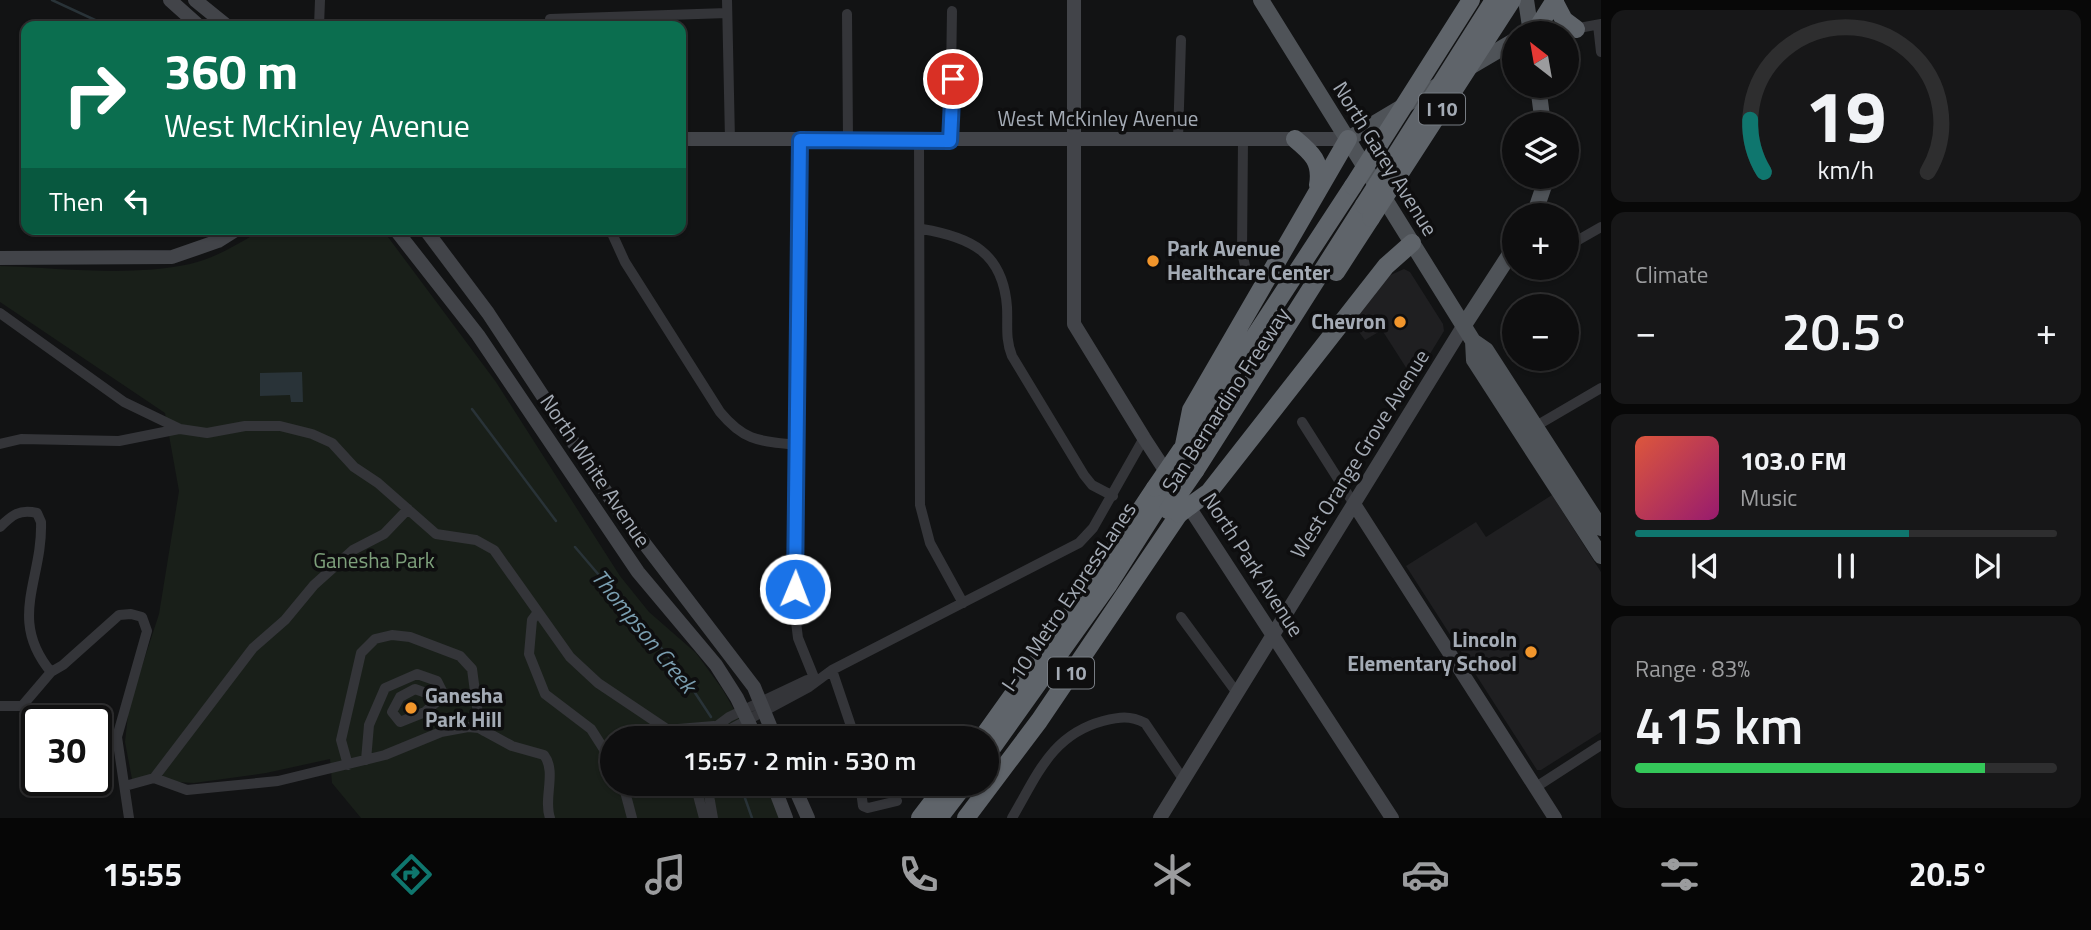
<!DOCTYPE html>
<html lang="en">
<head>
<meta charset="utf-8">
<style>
	:root { --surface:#0e0e0f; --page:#171718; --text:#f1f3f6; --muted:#9b9c9e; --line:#2e2e2f; --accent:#0f766e }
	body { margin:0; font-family:"Titillium Web",sans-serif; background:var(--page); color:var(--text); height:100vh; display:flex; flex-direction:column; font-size:26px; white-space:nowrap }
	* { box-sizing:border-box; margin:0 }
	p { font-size:23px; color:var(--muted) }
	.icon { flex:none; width:38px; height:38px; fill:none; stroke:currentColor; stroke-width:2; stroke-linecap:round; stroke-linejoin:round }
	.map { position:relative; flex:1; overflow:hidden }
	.details { display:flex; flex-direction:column; gap:10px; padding:10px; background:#080808; width:490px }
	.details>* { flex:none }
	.top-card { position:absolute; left:21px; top:21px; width:665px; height:214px; border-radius:14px; box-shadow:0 2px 5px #0004,0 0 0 2px var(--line); background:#0b6e4f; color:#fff; overflow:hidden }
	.needle { width:46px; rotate:329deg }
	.tools { position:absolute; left:1502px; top:21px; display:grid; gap:14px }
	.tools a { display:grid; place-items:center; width:77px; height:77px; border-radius:50%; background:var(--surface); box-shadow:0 2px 5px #0004,0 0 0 2px var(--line); font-size:35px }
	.speed { position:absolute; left:21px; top:705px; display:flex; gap:14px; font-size:35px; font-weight:700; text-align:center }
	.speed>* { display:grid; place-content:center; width:91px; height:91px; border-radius:50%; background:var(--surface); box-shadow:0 2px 5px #0004,0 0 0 2px var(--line); line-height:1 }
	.speed .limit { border:4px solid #111; border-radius:10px; background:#fff; color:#111 }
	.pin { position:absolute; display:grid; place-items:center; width:60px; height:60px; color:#fff; margin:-30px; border:4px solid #fff; border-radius:50%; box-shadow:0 2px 7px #0007 }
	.me { position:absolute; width:77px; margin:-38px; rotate:1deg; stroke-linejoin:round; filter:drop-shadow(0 0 5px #0008) }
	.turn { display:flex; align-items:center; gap:24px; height:147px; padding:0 28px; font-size:32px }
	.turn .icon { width:91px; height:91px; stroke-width:2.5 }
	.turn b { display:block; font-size:49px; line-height:60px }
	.then { display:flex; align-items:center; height:66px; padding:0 28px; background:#0003; gap:14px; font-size:26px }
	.big { font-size:52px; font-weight:600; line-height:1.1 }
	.details .card { flex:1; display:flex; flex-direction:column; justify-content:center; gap:10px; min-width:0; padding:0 24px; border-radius:14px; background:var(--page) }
	.details .dial { align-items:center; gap:0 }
	.dial svg { height:182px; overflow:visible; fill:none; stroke:var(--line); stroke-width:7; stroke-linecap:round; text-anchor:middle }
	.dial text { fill:var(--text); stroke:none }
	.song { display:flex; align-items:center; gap:21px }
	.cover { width:84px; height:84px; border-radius:10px; background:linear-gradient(135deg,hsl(10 70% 55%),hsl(320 70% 35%)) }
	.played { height:7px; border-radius:4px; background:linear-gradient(90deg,var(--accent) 65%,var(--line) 65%) }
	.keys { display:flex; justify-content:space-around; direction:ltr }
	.heat { display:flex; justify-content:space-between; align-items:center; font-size:38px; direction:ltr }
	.charge { height:10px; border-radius:5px; background:linear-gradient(90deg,#34c759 83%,var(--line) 0) }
	.trip { position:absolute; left:600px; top:726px; width:399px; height:70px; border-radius:35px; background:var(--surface); box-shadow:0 2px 5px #0004,0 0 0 2px var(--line); font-weight:600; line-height:70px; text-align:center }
	.menu { display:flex; height:112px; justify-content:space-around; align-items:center; background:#060606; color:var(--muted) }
	.menu .icon { width:49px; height:49px }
	.menu .on { color:var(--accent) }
	.menu b { font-size:32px; color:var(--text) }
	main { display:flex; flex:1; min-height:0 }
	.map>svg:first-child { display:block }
</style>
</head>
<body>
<main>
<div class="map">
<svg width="1601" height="818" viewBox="0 0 1601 818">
	<rect width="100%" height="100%" fill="#121314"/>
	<path fill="#1f1f21" d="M1404,269L1410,272L1443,324L1444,331L1414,380L1382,330L1365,340L1351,321L1386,277Z
		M1552,495L1601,572V732L1541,770H1537L1406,566L1476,522L1486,537Z"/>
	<path fill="#191f19" d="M263,229H382L496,382L620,576L649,612L696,653L723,690L750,738H612V784H767L779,818H361L332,783L330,759L266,773L194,783L132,779L125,742L129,706L159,614L179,491L165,413L0,302V266C62,268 129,277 190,264C216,258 240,243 263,229Z"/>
	<path fill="#293338" d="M302,372L303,402H291L290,395L260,396V373Z"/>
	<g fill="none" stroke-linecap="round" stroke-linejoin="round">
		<path stroke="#293338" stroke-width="2.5" d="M52,0L108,26
			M472,409L556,521
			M575,547L680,670L711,717
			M740,784L752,818"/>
		<path stroke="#343539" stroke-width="10" d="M727,0L730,140
			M847,14L848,140
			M550,19L727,13
			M1598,25L1601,52
			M319,26L320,0
			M1552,33L1601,24
			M1178,139L1181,40
			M800,140L795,614L798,638L815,680
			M1243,140L1242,252L1245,266
			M950,141L952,11
			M919,142L920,505L930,543L963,603
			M610,229L625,262L720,412C745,442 760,441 797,445
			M922,229C970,237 1003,252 1007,307C1008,324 1005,339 1012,356L1084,475L1092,485L1113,496
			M1566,247L1601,227
			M0,313L124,402L180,429L207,433L245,426H280L312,434L332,443L354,467L378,483L436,534L476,540L494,550L570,657L598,683L680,738
			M1302,422L1354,504
			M1536,426L1601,388
			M0,444L21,439L119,441L179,429
			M0,527C12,515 19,509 37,513L41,522C43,580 7,619 51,672
			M538,612L532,620L529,654L545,694L591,729L612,762
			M1181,617L1237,693
			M832,670L855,738
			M0,706H22L51,672L63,665L119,615L131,614L142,617L147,631L117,737L129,818
			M666,730L714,726
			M701,738L729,717L807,680H815
			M714,738L809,687L832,670L1079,543L1093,528L1144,438
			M366,760L369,725L385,688L417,674L437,681L444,695L425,712L400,722L392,712L400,697L415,689L426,693L434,702
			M348,765L341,740L361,653L375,639L392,635L410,637L460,656L472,669L478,714L484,731
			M154,778L253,648L285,620L314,585L353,550L384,534L408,509
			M623,784L632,818
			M695,784L704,818
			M707,784L713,818
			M860,784L863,806L868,808L897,801
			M125,786L154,778L187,790L278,781L385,755L441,732L468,727L479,728L512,746L544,755C557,772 543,798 550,818
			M1536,787L1601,745
			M1012,818C1037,776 1051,735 1103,721C1119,717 1130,715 1145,723L1183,779"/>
		<path stroke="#424449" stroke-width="14" d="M170,0L199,26
			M195,0L227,26
			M1074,0V324L1144,438L1392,818
			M681,139H1348
			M395,229L478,335L638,572L716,665L737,698L756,738
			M425,229L488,313L612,501L754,687L775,738
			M0,258L172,257L218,241L237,229
			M1354,504L1555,818
			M773,784L786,818
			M793,784L808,818
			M1160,818L1464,325"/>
		<path stroke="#4f5358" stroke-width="16" d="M1261,0L1473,341L1486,350L1601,528
			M1526,0L1531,33
			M1468,68L1514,41
			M1538,86L1543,124
			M1348,139L1442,83
			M1534,215L1547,177
			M1464,325L1514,248
			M1473,341L1474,360L1601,556"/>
		<path stroke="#5f646a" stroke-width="18" d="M1554,1L1564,20L1576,29
			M1534,33L1555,0
			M1295,139C1312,153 1322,162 1318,185
			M1336,272L1371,218
			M1190,435L1353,186
			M1184,445L1191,410L1348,139
			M1195,471L1364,205
			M1191,505L1209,492L1386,266L1412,243
			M982,738L1082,598L1155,488
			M987,755L1109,584L1163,499
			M920,818L946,784
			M939,818L965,784
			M966,818L1039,721L1179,514"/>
		<path stroke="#5f646a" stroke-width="18" d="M1353,186L1471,0
			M1364,205L1494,0
			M1371,218L1512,0
			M1155,488L1181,450
			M1168,510L1195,471
			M1179,514L1191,505"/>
	</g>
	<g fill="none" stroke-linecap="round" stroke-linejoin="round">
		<defs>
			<path id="route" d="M795,589L800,140L950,141L953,79"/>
		</defs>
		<use href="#route" stroke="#114b97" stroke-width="18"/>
		<use href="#route" stroke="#1a73e8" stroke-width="12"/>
	</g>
	<g fill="#f2962c" stroke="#0e0e0f" stroke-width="2.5">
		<circle cx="1153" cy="261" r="7"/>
		<circle cx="1400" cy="322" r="7"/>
		<circle cx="1531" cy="652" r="7"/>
		<circle cx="411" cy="708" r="7"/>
	</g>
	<g text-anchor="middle" stroke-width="7" stroke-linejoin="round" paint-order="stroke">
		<g fill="#0e0e0f" stroke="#777c83" stroke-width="2">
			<rect x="1419" y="93.5" width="46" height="31" rx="5"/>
			<rect x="1048" y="657.5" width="46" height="31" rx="5"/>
		</g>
		<g font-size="19" font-weight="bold" fill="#a4abb5">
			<text x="1442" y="116">I 10</text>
			<text x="1071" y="680">I 10</text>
		</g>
		<g font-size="21" fill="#a4abb5" stroke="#0e0e0f">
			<text x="1098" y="126">West McKinley Avenue</text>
			<text transform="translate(1385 159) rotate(58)" y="7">North Garey Avenue</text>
			<text transform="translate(1226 400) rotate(-57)" y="7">San Bernardino Freeway</text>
			<text transform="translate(1360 454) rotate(-58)" y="7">West Orange Grove Avenue</text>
			<text transform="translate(595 471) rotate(56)" y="7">North White Avenue</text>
			<text transform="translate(1253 565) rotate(57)" y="7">North Park Avenue</text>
			<text transform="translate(1069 597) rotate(-56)" y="7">I-10 Metro ExpressLanes</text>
		</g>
		<g font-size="21" font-weight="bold" fill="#a4abb5" stroke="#0e0e0f" text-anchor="start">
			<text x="1167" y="256">Park Avenue<tspan x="1167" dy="24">Healthcare Center</tspan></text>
			<text x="1386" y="329" text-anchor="end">Chevron</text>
			<text x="1517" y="647" text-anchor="end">Lincoln<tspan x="1517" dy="24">Elementary School</tspan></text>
			<text x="425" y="703">Ganesha<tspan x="425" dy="24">Park Hill</tspan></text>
		</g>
		<g font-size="21" fill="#7da07b" stroke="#0e0e0f">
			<text x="374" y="568">Ganesha Park</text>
		</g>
		<g font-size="23" font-style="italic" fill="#7a9eb0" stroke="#0e0e0f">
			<text transform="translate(644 631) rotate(51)" y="8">Thompson Creek</text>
		</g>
	</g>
</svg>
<div class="tools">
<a><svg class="needle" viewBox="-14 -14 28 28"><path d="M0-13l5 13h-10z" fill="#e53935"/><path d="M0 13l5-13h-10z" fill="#9b9c9e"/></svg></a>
<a><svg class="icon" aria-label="layers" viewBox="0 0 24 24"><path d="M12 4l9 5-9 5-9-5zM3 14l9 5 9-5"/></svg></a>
<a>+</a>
<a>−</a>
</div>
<div class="speed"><div class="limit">30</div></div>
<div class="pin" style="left:953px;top:79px;background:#d93025"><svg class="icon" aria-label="arrive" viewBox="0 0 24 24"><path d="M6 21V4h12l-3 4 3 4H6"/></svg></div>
<svg class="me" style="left:795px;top:589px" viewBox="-20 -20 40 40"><circle r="17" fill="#1a73e8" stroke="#fff" stroke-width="3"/><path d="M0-11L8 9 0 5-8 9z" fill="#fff"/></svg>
<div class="trip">15:57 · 2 min · 530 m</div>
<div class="top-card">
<div class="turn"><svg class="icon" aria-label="right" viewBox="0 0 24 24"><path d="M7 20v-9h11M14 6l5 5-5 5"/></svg><div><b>360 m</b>West McKinley Avenue</div></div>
<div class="then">Then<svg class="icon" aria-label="left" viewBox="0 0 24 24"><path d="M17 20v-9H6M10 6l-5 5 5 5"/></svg></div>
</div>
</div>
<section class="details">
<div class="card dial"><svg viewBox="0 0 100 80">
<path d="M14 69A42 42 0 1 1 86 69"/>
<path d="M14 69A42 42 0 0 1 8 46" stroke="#0f766e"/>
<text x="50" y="56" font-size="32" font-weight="700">19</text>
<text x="50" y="72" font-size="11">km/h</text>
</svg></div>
<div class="card"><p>Climate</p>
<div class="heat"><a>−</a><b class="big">20.5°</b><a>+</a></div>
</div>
<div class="card">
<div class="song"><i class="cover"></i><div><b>103.0 FM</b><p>Music</p></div></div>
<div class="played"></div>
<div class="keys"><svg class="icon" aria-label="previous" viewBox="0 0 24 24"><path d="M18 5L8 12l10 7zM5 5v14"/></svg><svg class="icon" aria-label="pause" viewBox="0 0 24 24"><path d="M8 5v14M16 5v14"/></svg><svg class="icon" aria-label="next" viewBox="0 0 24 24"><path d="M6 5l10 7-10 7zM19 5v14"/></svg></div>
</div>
<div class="card"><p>Range · 83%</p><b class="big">415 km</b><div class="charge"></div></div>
</section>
</main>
<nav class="menu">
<b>15:55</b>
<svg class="icon on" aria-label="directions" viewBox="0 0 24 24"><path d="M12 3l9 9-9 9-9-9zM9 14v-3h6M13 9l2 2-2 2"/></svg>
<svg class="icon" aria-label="music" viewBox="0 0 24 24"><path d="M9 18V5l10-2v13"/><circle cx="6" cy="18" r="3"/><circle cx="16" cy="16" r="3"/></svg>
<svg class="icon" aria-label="phone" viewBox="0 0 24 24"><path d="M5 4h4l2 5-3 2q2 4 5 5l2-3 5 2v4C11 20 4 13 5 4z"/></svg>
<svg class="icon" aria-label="climate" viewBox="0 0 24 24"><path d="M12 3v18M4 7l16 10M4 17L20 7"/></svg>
<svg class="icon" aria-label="car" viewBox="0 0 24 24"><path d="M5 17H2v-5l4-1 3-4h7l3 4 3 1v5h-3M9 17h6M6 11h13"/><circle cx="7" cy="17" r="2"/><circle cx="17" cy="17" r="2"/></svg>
<svg class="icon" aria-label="filters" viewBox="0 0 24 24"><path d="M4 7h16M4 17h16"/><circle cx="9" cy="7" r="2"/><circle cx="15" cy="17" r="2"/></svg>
<b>20.5°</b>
</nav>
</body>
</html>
